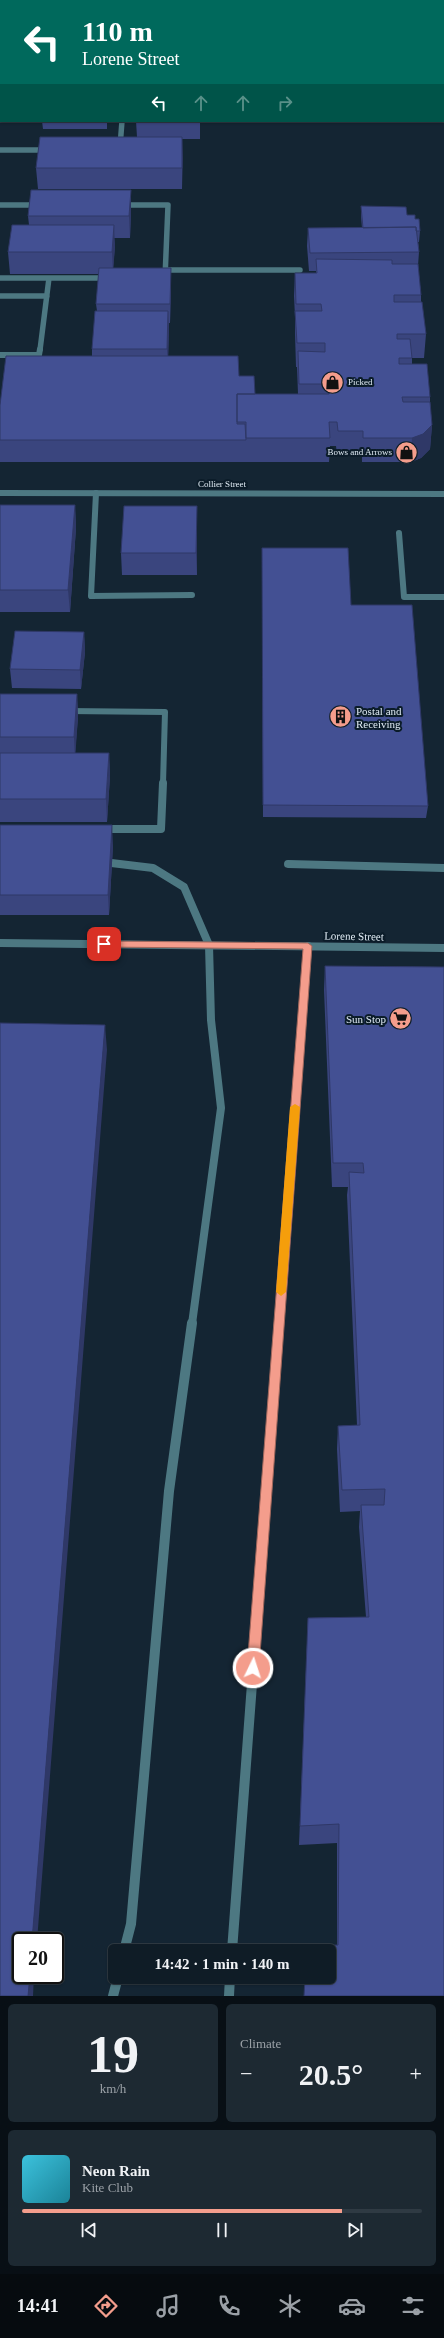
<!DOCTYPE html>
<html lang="en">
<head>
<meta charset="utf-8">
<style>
	:root { --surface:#0f1c26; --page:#1d2932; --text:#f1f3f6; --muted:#9ba1a7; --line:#2f3a43; --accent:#f49d8c }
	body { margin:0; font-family:"Times New Roman",serif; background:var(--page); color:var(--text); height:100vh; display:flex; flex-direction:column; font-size:15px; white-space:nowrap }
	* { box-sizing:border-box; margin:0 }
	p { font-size:13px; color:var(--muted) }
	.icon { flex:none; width:22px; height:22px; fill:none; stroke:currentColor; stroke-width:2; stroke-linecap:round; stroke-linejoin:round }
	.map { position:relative; height:1996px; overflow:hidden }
	.panel { display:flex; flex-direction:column; gap:8px; padding:8px; background:#080f15; flex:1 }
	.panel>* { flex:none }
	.guide { position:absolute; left:0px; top:0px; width:444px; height:122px; box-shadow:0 1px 3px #0004,0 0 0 1px var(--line); background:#00695c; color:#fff; overflow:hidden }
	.speed { position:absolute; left:12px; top:1932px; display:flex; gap:8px; font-size:20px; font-weight:700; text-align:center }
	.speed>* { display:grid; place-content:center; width:52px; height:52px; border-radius:50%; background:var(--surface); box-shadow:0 1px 3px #0004,0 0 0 1px var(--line); line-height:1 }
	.speed .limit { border:2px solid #111; border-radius:6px; background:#fff; color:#111 }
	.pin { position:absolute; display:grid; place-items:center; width:34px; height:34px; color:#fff; margin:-17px; border-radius:8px; box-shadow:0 2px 6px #0006 }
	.me { position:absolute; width:44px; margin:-22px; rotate:4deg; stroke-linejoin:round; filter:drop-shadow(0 0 3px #0008) }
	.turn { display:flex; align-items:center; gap:14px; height:84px; padding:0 16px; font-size:18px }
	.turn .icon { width:52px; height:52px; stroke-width:2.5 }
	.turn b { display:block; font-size:28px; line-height:34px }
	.lanes { display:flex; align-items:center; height:38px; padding:0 16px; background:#0003; justify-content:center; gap:20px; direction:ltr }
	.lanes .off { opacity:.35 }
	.big { font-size:30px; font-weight:700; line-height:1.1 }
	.panel .card { flex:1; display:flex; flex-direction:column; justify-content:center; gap:6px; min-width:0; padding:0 14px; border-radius:6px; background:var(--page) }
	.panel .dial { align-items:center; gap:0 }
	.dial b { font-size:52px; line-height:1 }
	.song { display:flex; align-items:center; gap:12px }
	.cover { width:48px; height:48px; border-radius:6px; background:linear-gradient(135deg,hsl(190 70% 55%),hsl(190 70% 35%)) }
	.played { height:4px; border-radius:2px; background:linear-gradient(90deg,var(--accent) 80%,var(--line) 80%) }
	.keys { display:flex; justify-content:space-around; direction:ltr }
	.heat { display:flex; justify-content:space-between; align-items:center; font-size:22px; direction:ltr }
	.panel .tiles { flex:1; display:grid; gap:8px; grid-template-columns:1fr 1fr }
	.card:last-child { grid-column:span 2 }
	.trip { position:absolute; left:108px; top:1944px; width:228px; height:40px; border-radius:6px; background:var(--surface); box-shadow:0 1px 3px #0004,0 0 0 1px var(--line); font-weight:700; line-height:40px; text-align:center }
	.tabs { display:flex; height:64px; justify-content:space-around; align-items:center; background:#060b0f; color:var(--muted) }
	.tabs .icon { width:28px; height:28px }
	.tabs .active { color:var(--accent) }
	.tabs b { font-size:18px; color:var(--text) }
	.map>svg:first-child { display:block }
</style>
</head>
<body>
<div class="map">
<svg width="444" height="1996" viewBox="0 0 444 1996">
	<rect width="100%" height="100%" fill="#142533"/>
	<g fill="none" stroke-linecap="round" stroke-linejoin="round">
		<path stroke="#4d7882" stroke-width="5.5" d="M120,147L122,121
			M0,150H49
			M0,205H40
			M122,205H168L165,278
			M166,270H300
			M0,278H109
			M0,296H47
			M40,350L49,278"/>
		<path stroke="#4d7882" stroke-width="6" d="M0,355H39L40,349
			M96,493L91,596L192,595
			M399,533L404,597H444
			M67,711L165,712L163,784"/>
		<path stroke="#4d7882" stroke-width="8" d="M103,829H161L163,783
			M103,862L153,868L184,887L209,945L211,1020L221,1108L192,1324
			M288,864L444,868
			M279,1324L308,946"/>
		<path stroke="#4d7882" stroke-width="10" d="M124,1951L131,1924L169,1491L192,1323
			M232,1951L279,1323
			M113,1996L118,1977
			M229,1996L230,1977"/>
		<path stroke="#4d7882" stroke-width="5.5" d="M443,68L444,74"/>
		<path stroke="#4d7882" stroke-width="6" d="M0,493L444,494"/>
		<path stroke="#4d7882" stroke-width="8" d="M0,943L444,948"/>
		<path stroke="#61a9b9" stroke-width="5.5" d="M0,93L1,86"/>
	</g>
	<path fill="#3a457e" d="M42,121H107V129H43Z
		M136,121H200V139H182V189H38L36,168L137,137Z
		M131,190V211L130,238H114L115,246L113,268L171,286L170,323H169L168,356L239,376L255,394H298L297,367H296L295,334V317L294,296L295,273H316V271H309L307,246L308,228H362L361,217V206L407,215L415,219L420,231L419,242H418L419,252L418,266L421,295V302L426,334L424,358H412V364L430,397V403L432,425L430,449L421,458L411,462H362V455H337L336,446H330L329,462H0V405L92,356V349L97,311L96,304L99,274H10L8,252L29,225L28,216Z
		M0,505H75L76,528L70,612H0Z
		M197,528V575H122L121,553Z
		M262,560L351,605L428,806L426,818L263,817Z
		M84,632L85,652L81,689L12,688L10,669Z
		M0,694H77L78,717L75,753H109L110,776L107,822H0Z
		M0,825L113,845L109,915H0Z
		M325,966L444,967V1996L337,1945V1843L299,1845L308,1618L366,1617L359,1527L360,1511L340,1512L337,1449L338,1426L357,1425L347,1195L348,1187H332L324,990Z"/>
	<path fill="#2f3867" d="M182,137L183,158L182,189Z
		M131,190V211L130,238L129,216Z
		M114,225L115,246L113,274L112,252Z
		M171,268V286L170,323V304Z
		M168,311L169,329L168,368L167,349Z
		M432,425L430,449L421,458L411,462L412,438Z
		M75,505L76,528L70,612L68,590Z
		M197,506V575L196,553Z
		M84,632L85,652L81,689L80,670Z
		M77,694L78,717L75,760L74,737Z
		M109,753L110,776L107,822L106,799Z
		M112,825L113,845L109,915L108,895Z
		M105,1025L107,1050L37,1941H32Z
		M30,1975H34L33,1996H28Z"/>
	<path fill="#435093" stroke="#2f3867" d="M40,137H182V168H36Z
		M31,190H131L129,216H28Z
		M361,206L406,207L407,215H415V219H419L420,231H416V227L363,228Z
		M12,225H114L112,252H8Z
		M416,227L419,252L310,253L308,228Z
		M316,259L392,260V264H418L421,295H394V302H422L426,334H397V339H410L412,358H399V364H427L430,397H402L403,402H430L432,425L423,434L412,438H363V431H338L337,422H329L330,438H246V422H237V394H329L328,384H299L298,351L325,352V343H297L295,311H322L321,304H296L295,273H317Z
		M99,268H171L170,304H96Z
		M95,311H168L167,349H92Z
		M6,356H238L239,376H254L255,394H237V424H245L246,440H0V405Z
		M0,505H75L68,590H0Z
		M124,506H197L196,553H121Z
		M262,548H348L351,605H412L428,806L263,805Z
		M15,631L84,632L80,670L10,669Z
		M0,694H77L74,737H0Z
		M0,753H109L106,799H0Z
		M0,825H112L108,895H0Z
		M325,966L444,967V1996H304L305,1977H329V1951H307V1946L338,1945L339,1824L300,1826L308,1618L369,1617L361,1505H384L385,1489L342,1490L338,1426L360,1425L349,1172L364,1173L363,1163H333Z
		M0,1023L105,1025L32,1941H21V1975H30L28,1996H0Z"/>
	<path fill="#f49d8c" stroke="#9f665b" d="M104,941L308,943L312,946L259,1668L257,1672L253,1674L249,1672L247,1668L303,949L104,947L100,944Z"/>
	<path fill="#f59e0b" d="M295,1104L300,1107L286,1292L281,1296L276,1292L290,1107Z"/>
	<defs>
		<symbol id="shop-disc" viewBox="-11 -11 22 22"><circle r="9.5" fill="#f49d8c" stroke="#0b1c29"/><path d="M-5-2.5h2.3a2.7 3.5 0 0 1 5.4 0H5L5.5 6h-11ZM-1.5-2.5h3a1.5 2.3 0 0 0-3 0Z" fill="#111"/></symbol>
		<symbol id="building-disc" viewBox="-11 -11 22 22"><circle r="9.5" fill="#f49d8c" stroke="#0b1c29"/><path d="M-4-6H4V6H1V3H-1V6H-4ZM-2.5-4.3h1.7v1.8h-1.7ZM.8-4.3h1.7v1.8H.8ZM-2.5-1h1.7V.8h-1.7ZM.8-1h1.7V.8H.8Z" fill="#111"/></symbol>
		<symbol id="supermarket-disc" viewBox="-11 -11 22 22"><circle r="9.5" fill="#f49d8c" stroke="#0b1c29"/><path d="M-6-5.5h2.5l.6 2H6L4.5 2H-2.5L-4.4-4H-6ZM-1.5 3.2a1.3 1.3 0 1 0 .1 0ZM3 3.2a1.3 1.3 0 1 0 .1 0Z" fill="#111"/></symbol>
	</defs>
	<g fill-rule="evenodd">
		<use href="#shop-disc" x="320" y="370" width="25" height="25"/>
		<use href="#shop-disc" x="394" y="440" width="25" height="25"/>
		<use href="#building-disc" x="328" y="704" width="25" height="25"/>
		<use href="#supermarket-disc" x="388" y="1006" width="25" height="25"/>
	</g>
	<g text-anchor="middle" stroke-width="4" stroke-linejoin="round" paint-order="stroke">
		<g font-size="9" fill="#e0ebf4" stroke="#0b1c29" text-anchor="start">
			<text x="348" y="385">Picked</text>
			<text x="392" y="455" text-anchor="end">Bows and Arrows</text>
		</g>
		<g font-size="9" fill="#e0ebf4" stroke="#0b1c29">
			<text x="222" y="487">Collier Street</text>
		</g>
		<g font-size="11" fill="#e0ebf4" stroke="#0b1c29" text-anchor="start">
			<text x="356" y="715">Postal and<tspan x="356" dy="13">Receiving</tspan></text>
			<text x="386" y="1023" text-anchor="end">Sun Stop</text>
		</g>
		<g font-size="11" fill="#e0ebf4" stroke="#0b1c29">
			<text transform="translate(354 936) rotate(1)" y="4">Lorene Street</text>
		</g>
	</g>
</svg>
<div class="speed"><div class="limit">20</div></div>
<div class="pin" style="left:104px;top:944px;background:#d93025"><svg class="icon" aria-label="arrive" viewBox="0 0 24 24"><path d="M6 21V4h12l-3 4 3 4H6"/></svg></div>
<svg class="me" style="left:253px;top:1668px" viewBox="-20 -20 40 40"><circle r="17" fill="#f49d8c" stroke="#fff" stroke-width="3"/><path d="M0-11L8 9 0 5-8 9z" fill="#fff"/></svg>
<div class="trip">14:42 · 1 min · 140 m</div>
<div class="guide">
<div class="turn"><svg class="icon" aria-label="left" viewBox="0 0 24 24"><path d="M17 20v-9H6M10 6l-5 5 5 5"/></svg><div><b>110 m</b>Lorene Street</div></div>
<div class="lanes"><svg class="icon" aria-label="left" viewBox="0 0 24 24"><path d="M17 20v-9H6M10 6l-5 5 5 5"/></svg><svg class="icon off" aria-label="ahead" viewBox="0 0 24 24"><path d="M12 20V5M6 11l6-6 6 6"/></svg><svg class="icon off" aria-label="ahead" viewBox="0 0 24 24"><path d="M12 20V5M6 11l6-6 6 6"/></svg><svg class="icon off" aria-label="right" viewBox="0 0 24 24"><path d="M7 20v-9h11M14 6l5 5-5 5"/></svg></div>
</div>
</div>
<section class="panel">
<div class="tiles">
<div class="card dial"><b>19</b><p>km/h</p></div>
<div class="card"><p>Climate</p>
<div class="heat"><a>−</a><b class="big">20.5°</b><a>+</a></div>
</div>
<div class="card">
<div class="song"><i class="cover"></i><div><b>Neon Rain</b><p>Kite Club</p></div></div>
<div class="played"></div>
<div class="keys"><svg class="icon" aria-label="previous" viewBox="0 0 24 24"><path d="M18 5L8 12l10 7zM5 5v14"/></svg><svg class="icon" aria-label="pause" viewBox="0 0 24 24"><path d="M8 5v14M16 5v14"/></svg><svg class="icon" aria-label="next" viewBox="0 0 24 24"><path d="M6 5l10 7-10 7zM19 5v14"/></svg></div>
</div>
</div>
</section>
<nav class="tabs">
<b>14:41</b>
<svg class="icon active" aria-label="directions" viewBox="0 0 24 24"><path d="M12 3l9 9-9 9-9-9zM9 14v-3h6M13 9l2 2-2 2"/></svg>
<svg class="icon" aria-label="music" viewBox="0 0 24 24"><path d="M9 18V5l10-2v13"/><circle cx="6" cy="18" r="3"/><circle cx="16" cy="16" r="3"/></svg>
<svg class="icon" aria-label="phone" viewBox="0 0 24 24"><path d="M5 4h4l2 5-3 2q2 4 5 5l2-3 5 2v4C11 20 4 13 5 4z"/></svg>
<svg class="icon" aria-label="climate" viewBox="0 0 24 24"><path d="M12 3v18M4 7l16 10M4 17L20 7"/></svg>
<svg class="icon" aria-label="car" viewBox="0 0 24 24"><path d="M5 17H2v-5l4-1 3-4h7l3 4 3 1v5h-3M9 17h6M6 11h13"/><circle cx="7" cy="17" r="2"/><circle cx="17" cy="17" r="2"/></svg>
<svg class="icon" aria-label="filters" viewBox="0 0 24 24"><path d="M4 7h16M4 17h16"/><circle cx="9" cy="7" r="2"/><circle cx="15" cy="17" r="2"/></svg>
</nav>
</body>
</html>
